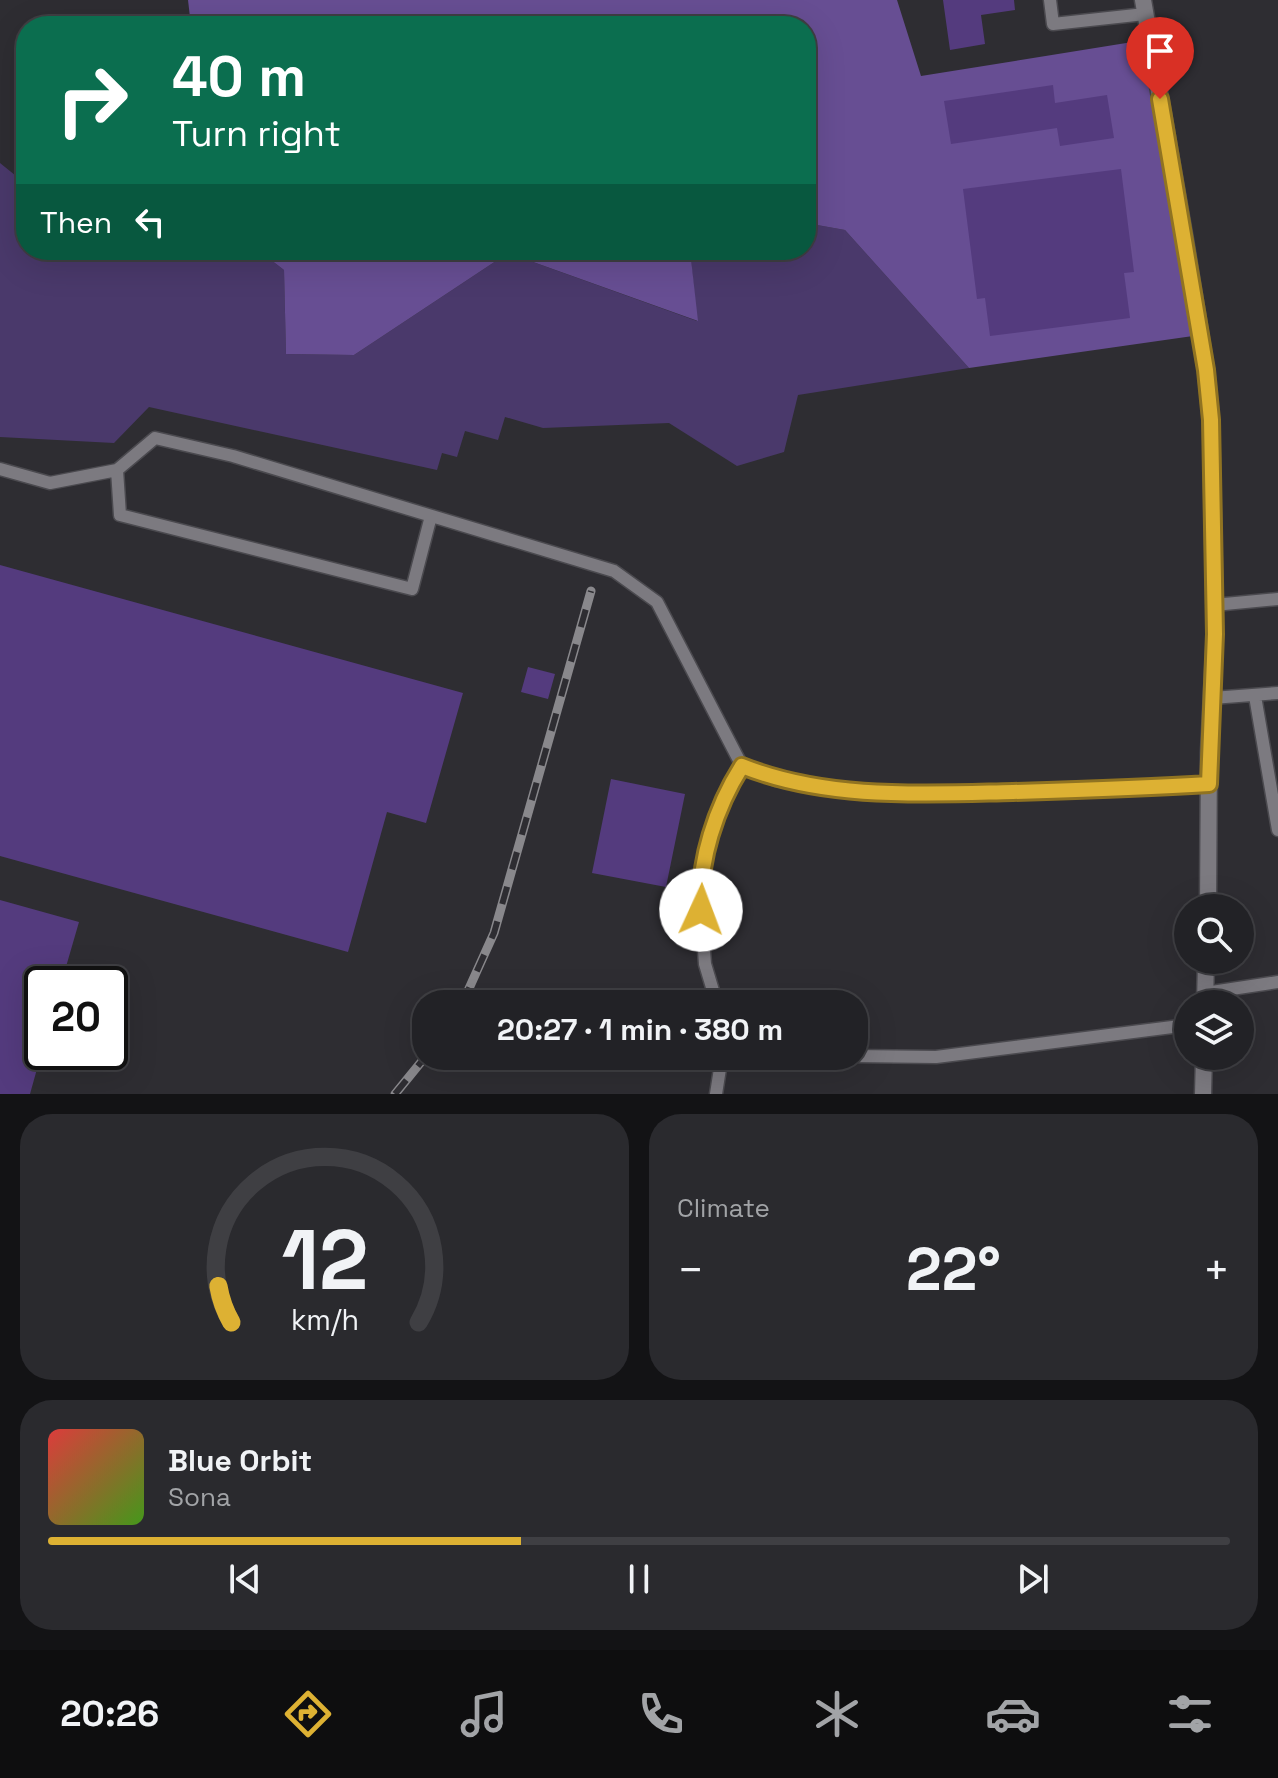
<!DOCTYPE html>
<html lang="en">
<head>
<meta charset="utf-8">
<style>
	:root { --surface:#222226; --page:#2a2a2e; --text:#f1f3f6; --muted:#a2a4a7; --line:#3f3f43; --accent:#ddb133 }
	body { margin:0; font-family:"Space Grotesk",sans-serif; background:var(--page); color:var(--text); height:100vh; display:flex; flex-direction:column; font-size:30px; white-space:nowrap }
	* { box-sizing:border-box; margin:0 }
	p { font-size:26px; color:var(--muted) }
	.icon { flex:none; width:44px; height:44px; fill:none; stroke:currentColor; stroke-width:2; stroke-linecap:round; stroke-linejoin:round }
	.map { position:relative; height:1094px; overflow:hidden }
	.side { display:flex; flex-direction:column; gap:20px; padding:20px; background:#131315; flex:1 }
	.side>* { flex:none }
	.guide { position:absolute; left:16px; top:16px; width:800px; height:244px; border-radius:32px; box-shadow:0 8px 32px #0002,0 0 0 2px var(--line); background:#0b6e4f; color:#fff; overflow:hidden }
	.controls { position:absolute; left:1174px; top:894px; display:grid; gap:16px }
	.controls a { display:grid; place-items:center; width:80px; height:80px; border-radius:50%; background:var(--surface); box-shadow:0 8px 32px #0002,0 0 0 2px var(--line); font-size:40px }
	.speed { position:absolute; left:24px; top:966px; display:flex; gap:16px; font-size:40px; font-weight:700; text-align:center }
	.speed>* { display:grid; place-content:center; width:104px; height:104px; border-radius:50%; background:var(--surface); box-shadow:0 8px 32px #0002,0 0 0 2px var(--line); line-height:1 }
	.speed .limit { border:4px solid #111; border-radius:12px; background:#fff; color:#111 }
	.pin { position:absolute; display:grid; place-items:center; width:68px; height:68px; color:#fff; margin:-82px -34px; border-radius:50% 50% 50% 0; rotate:-45deg; box-shadow:0 0 8px #0007 }
	.pin .icon { rotate:45deg }
	.me { position:absolute; width:88px; margin:-44px; rotate:2deg; stroke-linejoin:round; filter:drop-shadow(0 0 6px #0008) }
	.turn { display:flex; align-items:center; gap:28px; height:168px; padding:0 24px; font-size:36px }
	.turn .icon { width:104px; height:104px; stroke-width:2.5 }
	.turn b { display:block; font-size:56px; line-height:68px }
	.then { display:flex; align-items:center; height:76px; padding:0 24px; background:#0003; gap:16px; font-size:30px }
	.big { font-size:60px; font-weight:700; line-height:1.1 }
	.side .card { flex:1; display:flex; flex-direction:column; justify-content:center; gap:12px; min-width:0; padding:0 28px; border-radius:32px; background:var(--page) }
	.side .dial { align-items:center; gap:0 }
	.dial svg { height:208px; overflow:visible; fill:none; stroke:var(--line); stroke-width:7; stroke-linecap:round; text-anchor:middle }
	.dial text { fill:var(--text); stroke:none }
	.song { display:flex; align-items:center; gap:24px }
	.cover { width:96px; height:96px; border-radius:12px; background:linear-gradient(135deg,hsl(0 70% 55%),hsl(100 70% 35%)) }
	.played { height:8px; border-radius:4px; background:linear-gradient(90deg,var(--accent) 40%,var(--line) 40%) }
	.keys { display:flex; justify-content:space-around; direction:ltr }
	.heat { display:flex; justify-content:space-between; align-items:center; font-size:44px; direction:ltr }
	.side .tiles { flex:1; display:grid; gap:20px; grid-template-columns:1fr 1fr }
	.card:last-child { grid-column:span 2 }
	.trip { position:absolute; left:412px; top:990px; width:456px; height:80px; border-radius:32px; background:var(--surface); box-shadow:0 8px 32px #0002,0 0 0 2px var(--line); font-weight:700; line-height:80px; text-align:center }
	.dock { display:flex; height:128px; justify-content:space-around; align-items:center; background:#0e0e0f; color:var(--muted) }
	.dock .icon { width:56px; height:56px }
	.dock .on { color:var(--accent) }
	.dock b { font-size:36px; color:var(--text) }
	.map>svg:first-child { display:block }
</style>
</head>
<body>
<div class="map">
<svg width="1278" height="1094" viewBox="0 0 1278 1094">
	<rect width="100%" height="100%" fill="#2e2d32"/>
	<path fill="#4a396b" d="M0,163L26,184V250H258L284,270L286,354L354,355L508,253L697,321L690,250H806V223L845,230L969,368L798,395L784,452L737,466L669,423L543,428L505,417L498,440L465,431L457,457L442,453L437,470L149,407L114,443L0,437Z"/>
	<path fill="#674e93" d="M188,0H897L921,76L1151,39L1207,334L969,368L845,230L806,223V26H191Z
		M258,250H690L698,321L508,253L354,355L286,354L284,270Z"/>
	<path fill="#543b7e" d="M943,0H1014L1015,10L981,15L985,44L950,50Z
		M1053,85L1055,103L1107,95L1114,138L1060,146L1057,128L951,144L944,101Z
		M1121,169L1134,272L1124,273L1130,318L990,336L985,298L977,299L963,189Z
		M0,565L463,693L426,823L387,812L348,952L0,856Z
		M528,667L555,674L548,699L521,692Z
		M611,779L685,794L666,887L592,873Z
		M0,900L79,922L61,984H42V1051L30,1094H0Z"/>
	<g fill="none" stroke-linecap="round" stroke-linejoin="round">
		<defs>
			<path id="lane" d="M1050,0L1053,24L1145,14
				M0,469L50,483L117,470L155,438L233,456L614,571L657,602L742,766L776,780L851,792L948,794L1209,784
				M117,470L120,515L412,589L431,516
				M1214,605L1278,599
				M1255,696L1278,830
				M1212,698L1278,693
				M1205,993L1278,982
				M717,1004L705,964L699,883L723,796L742,766
				M854,1056L936,1057L1188,1025
				M716,1094L722,1056"/>
			<path id="street" d="M1143,0L1185,240L1206,370L1211,420L1215,634L1209,752L1208,908
				M1205,1004L1206,960
				M1203,1094L1204,1056"/>
		</defs>
		<use href="#lane" stroke="#4b4a4f" stroke-width="15"/>
		<use href="#street" stroke="#4b4a4f" stroke-width="19"/>
		<use href="#lane" stroke="#7c7a80" stroke-width="12"/>
		<use href="#street" stroke="#7c7a80" stroke-width="16"/>
		<defs>
			<path id="rail" d="M462,1004L494,933L591,591
				M395,1094L426,1056"/>
		</defs>
		<use href="#rail" stroke="#89888c" stroke-width="9"/>
		<use href="#rail" stroke="#2e2d32" stroke-width="6" stroke-dasharray="18" stroke-linecap="butt"/>
	</g>
	<g fill="none" stroke-linecap="round" stroke-linejoin="round">
		<defs>
			<path id="route" d="M701,910C698,861 716,807 742,766C827,800 923,794 1013,792C1079,790 1144,788 1209,784L1215,634L1211,420L1206,370L1160,99"/>
		</defs>
		<use href="#route" stroke="#907321" stroke-width="20"/>
		<use href="#route" stroke="#ddb133" stroke-width="14"/>
	</g>
</svg>
<div class="controls">
<a><svg class="icon" aria-label="search" viewBox="0 0 24 24"><circle cx="10" cy="10" r="6"/><path d="M15 15l6 6"/></svg></a>
<a><svg class="icon" aria-label="layers" viewBox="0 0 24 24"><path d="M12 4l9 5-9 5-9-5zM3 14l9 5 9-5"/></svg></a>
</div>
<div class="speed"><div class="limit">20</div></div>
<div class="pin" style="left:1160px;top:99px;background:#d93025"><svg class="icon" aria-label="arrive" viewBox="0 0 24 24"><path d="M6 21V4h12l-3 4 3 4H6"/></svg></div>
<svg class="me" style="left:701px;top:910px" viewBox="-20 -20 40 40"><circle r="19" fill="#fff"/><path d="M0-13L10 11 0 6-10 11z" fill="#ddb133"/></svg>
<div class="trip">20:27 · 1 min · 380 m</div>
<div class="guide">
<div class="turn"><svg class="icon" aria-label="right" viewBox="0 0 24 24"><path d="M7 20v-9h11M14 6l5 5-5 5"/></svg><div><b>40 m</b>Turn right</div></div>
<div class="then">Then<svg class="icon" aria-label="left" viewBox="0 0 24 24"><path d="M17 20v-9H6M10 6l-5 5 5 5"/></svg></div>
</div>
</div>
<section class="side">
<div class="tiles">
<div class="card dial"><svg viewBox="0 0 100 80">
<path d="M14 69A42 42 0 1 1 86 69"/>
<path d="M14 69A42 42 0 0 1 9 55" stroke="#ddb133"/>
<text x="50" y="56" font-size="32" font-weight="700">12</text>
<text x="50" y="72" font-size="11">km/h</text>
</svg></div>
<div class="card"><p>Climate</p>
<div class="heat"><a>−</a><b class="big">22°</b><a>+</a></div>
</div>
<div class="card">
<div class="song"><i class="cover"></i><div><b>Blue Orbit</b><p>Sona</p></div></div>
<div class="played"></div>
<div class="keys"><svg class="icon" aria-label="previous" viewBox="0 0 24 24"><path d="M18 5L8 12l10 7zM5 5v14"/></svg><svg class="icon" aria-label="pause" viewBox="0 0 24 24"><path d="M8 5v14M16 5v14"/></svg><svg class="icon" aria-label="next" viewBox="0 0 24 24"><path d="M6 5l10 7-10 7zM19 5v14"/></svg></div>
</div>
</div>
</section>
<nav class="dock">
<b>20:26</b>
<svg class="icon on" aria-label="directions" viewBox="0 0 24 24"><path d="M12 3l9 9-9 9-9-9zM9 14v-3h6M13 9l2 2-2 2"/></svg>
<svg class="icon" aria-label="music" viewBox="0 0 24 24"><path d="M9 18V5l10-2v13"/><circle cx="6" cy="18" r="3"/><circle cx="16" cy="16" r="3"/></svg>
<svg class="icon" aria-label="phone" viewBox="0 0 24 24"><path d="M5 4h4l2 5-3 2q2 4 5 5l2-3 5 2v4C11 20 4 13 5 4z"/></svg>
<svg class="icon" aria-label="climate" viewBox="0 0 24 24"><path d="M12 3v18M4 7l16 10M4 17L20 7"/></svg>
<svg class="icon" aria-label="car" viewBox="0 0 24 24"><path d="M5 17H2v-5l4-1 3-4h7l3 4 3 1v5h-3M9 17h6M6 11h13"/><circle cx="7" cy="17" r="2"/><circle cx="17" cy="17" r="2"/></svg>
<svg class="icon" aria-label="filters" viewBox="0 0 24 24"><path d="M4 7h16M4 17h16"/><circle cx="9" cy="7" r="2"/><circle cx="15" cy="17" r="2"/></svg>
</nav>
</body>
</html>
